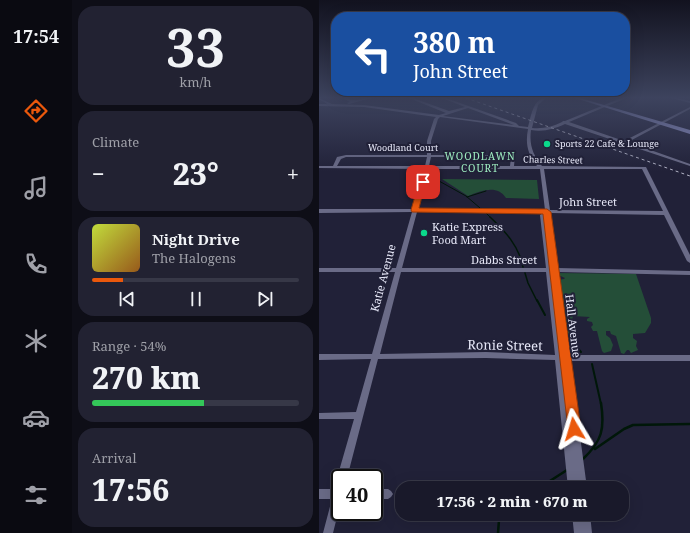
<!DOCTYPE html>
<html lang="en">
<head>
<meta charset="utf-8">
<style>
	:root { --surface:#19192a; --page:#222232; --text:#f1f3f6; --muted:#9fa0a8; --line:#373847; --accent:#ea580c }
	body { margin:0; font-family:"Noto Serif",serif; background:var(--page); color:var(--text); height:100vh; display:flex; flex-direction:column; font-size:15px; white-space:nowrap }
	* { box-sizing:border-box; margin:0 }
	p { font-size:13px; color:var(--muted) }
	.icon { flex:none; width:22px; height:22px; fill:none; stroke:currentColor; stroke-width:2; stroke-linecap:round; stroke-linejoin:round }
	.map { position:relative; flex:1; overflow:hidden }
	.panel { display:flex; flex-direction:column; gap:6px; padding:6px; background:#0e0e17; width:247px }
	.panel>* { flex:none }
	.top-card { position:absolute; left:12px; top:12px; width:299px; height:84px; border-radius:16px; box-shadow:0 4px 16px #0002,0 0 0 1px var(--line); background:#1a4fa0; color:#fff; overflow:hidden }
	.speed { position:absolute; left:12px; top:469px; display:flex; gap:8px; font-size:20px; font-weight:700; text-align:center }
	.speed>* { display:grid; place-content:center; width:52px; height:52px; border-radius:50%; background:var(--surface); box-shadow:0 4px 16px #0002,0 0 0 1px var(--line); line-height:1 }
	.speed .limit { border:2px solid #111; border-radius:6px; background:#fff; color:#111 }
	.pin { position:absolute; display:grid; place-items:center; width:34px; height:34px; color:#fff; margin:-17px; border-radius:8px; box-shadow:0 2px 6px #0006 }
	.me { position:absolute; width:44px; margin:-22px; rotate:353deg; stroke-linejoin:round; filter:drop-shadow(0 0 3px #0008) }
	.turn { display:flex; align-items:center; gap:14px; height:84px; padding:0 16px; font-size:18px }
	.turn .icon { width:52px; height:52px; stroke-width:2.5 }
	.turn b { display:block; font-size:28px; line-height:34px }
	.big { font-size:30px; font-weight:800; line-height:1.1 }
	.panel .card { flex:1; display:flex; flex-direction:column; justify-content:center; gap:6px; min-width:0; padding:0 14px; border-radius:16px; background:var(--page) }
	.panel .dial { align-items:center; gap:0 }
	.dial b { font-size:52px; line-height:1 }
	.song { display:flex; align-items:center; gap:12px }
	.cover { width:48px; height:48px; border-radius:6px; background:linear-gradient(135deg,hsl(70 70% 55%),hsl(30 70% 35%)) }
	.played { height:4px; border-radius:2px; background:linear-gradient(90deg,var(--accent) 15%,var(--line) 15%) }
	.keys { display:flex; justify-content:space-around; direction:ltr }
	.heat { display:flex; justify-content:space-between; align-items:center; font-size:22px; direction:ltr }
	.charge { height:6px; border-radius:3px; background:linear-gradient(90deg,#34c759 54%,var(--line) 0) }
	.trip { position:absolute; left:76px; top:481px; width:234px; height:40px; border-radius:16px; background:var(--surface); box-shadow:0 4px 16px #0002,0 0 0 1px var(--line); font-weight:800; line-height:40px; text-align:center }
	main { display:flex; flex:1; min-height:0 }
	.dock { display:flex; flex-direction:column; width:72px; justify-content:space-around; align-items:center; background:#0a0a11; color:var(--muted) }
	.dock .icon { width:28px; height:28px }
	.dock .on { color:var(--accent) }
	.dock b { font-size:18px; color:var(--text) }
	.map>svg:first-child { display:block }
</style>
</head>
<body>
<main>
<nav class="dock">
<b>17:54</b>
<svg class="icon on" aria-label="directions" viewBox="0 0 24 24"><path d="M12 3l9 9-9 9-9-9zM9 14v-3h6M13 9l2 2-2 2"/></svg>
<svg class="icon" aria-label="music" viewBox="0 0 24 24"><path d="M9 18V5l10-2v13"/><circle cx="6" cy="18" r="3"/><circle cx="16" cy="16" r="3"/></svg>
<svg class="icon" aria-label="phone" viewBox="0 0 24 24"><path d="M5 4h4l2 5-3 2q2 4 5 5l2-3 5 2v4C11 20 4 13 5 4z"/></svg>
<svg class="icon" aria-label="climate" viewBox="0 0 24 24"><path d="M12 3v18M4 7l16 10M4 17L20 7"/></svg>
<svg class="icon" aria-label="car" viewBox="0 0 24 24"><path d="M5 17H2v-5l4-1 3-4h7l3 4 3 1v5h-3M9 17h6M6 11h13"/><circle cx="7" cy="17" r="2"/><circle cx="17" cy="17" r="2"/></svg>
<svg class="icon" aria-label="filters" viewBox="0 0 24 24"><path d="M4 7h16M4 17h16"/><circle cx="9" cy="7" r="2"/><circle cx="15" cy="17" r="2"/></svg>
</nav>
<section class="panel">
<div class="card dial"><b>33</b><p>km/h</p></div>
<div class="card"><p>Climate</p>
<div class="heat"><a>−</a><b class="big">23°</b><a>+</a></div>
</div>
<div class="card">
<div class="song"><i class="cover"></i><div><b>Night Drive</b><p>The Halogens</p></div></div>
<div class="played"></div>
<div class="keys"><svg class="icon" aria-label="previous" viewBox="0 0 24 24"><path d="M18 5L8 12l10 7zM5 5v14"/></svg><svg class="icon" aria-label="pause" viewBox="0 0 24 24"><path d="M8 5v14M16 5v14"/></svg><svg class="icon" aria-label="next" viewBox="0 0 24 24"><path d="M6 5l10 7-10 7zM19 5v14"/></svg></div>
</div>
<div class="card"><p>Range · 54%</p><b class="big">270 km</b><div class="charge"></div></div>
<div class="card"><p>Arrival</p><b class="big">17:56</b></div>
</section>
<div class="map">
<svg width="371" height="533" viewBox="0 0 371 533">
	<rect width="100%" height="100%" fill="#212138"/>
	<path fill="#244e38" d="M123,179L218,180L220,199L187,198C178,184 162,191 149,196Z
		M238,273L317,274L332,318V323L326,333L314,334V338L318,341L317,346L319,350L312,353L310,350H308L305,354L302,353L297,336L292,334L291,331H287V335L291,338L294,345L292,351L285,353L283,351L278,331H274L272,327L274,325L273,322L268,321V319L271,317L254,316L251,328L256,334L257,338L253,340L244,331L239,286L241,283L239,280L245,279L246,278L237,274Z"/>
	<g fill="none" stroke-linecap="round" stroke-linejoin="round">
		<path stroke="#001709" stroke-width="1" d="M111,176L147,196L161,208
			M148,197L167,191
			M166,212L172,218"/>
		<path stroke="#001709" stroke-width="1.5" d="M171,217C186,231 200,246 204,267
			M206,273L209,283L218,301"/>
		<path stroke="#001709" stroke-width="2" d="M218,300L226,315
			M247,335L262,352
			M273,364L282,404"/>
		<path stroke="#001709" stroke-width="2.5" d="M276,449L305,429L314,425L371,424
			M264,459C283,441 286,429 282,403
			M220,488L248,470
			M179,533L180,520L183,514"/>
		<path fill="#6a6b87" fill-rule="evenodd" d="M0,98L13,104L45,105L120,115L127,113L90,98H94L130,111L146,107L123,98H127L197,123L200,126L209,127C212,117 214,98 227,98L219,105L213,128C224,129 233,127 243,122L244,121H246L302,98H305V99L250,122L305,141L371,107V109L309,142L371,164V166L246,124C235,129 225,132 212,130C210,145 214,155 223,166L327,167L371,255V263L368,261L345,215L231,213L238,268L371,271V275L239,272L250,355H371V361H251L268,488H249L236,360L167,358L59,359L28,478H21V505L14,533H4L13,499H0V489H15L18,483L21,482L18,478L35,419H0V413L37,412L52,359L0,360V354H53L76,272H0V268H77L93,212L0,213V209H94L105,169L0,168V166H14L18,157L27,155H108V141L115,119L117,117L45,107L0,106V104H8L0,99ZM149,108L195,125L124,116ZM121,117L209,129C206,144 209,155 218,166H195L196,156L194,155H112V141L119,119ZM27,157H108L106,166H18L22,159ZM112,157H192L191,166H110ZM109,169H221L226,210L99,209ZM225,169H323L344,211L231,210ZM98,212L226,213V214L224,213L221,215L227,268H83ZM82,272H227L236,355L167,352L61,354Z
			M24,98C29,97 30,100 34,100C40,101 46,97 52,98L30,104L28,103L31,102Z
			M353,98H357L371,101V103Z
			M55,489H69L72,491L74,494L72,497L69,499H55Z
			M253,514H271L273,533H255Z"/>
		<path fill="#9396cc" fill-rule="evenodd" d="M256,98H261L371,130V134Z"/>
		<path stroke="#b5b6c8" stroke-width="1" stroke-dasharray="3 3" stroke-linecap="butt" d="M147,98L371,176"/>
	</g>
	<linearGradient id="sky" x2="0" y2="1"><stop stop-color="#12121f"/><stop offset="0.57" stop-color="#3d435e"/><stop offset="1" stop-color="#3d435e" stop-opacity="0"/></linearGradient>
	<rect width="371" height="172" fill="url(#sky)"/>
	<path fill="#ea580c" stroke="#983908" d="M104,179L107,182L100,208L228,209L232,212L262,429L260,433L255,435L251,433L249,429L224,214L93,212L92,210L100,182Z"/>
	<g fill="#0ad98b" stroke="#212138" stroke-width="1.5">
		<circle cx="228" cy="144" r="4"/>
		<circle cx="105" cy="233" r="4"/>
	</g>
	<g text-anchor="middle" stroke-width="4" stroke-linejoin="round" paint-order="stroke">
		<g font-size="9" fill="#e6e7f7" stroke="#212138" text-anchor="start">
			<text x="236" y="147">Sports 22 Cafe &amp; Lounge</text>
		</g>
		<g font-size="9" fill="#e6e7f7" stroke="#212138">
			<text x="84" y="151">Woodland Court</text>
			<text transform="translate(234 160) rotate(1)" y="3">Charles Street</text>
		</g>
		<g font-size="10" letter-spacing="1" fill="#9eedc0" stroke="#212138">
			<text x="161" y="160">WOODLAWN<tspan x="161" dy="12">COURT</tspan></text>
		</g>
		<g font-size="11" fill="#e6e7f7" stroke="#212138">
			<text x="269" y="206">John Street</text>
			<text x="185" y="264">Dabbs Street</text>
			<text transform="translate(64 278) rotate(-75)" y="4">Katie Avenue</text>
			<text transform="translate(254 326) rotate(83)" y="4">Hall Avenue</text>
		</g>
		<g font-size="11" fill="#e6e7f7" stroke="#212138" text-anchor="start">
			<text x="113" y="231">Katie Express<tspan x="113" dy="13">Food Mart</tspan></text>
		</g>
		<g font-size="13" fill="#e6e7f7" stroke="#212138">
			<text transform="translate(186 345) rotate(1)" y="5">Ronie Street</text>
		</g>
	</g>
</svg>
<div class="speed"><div class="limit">40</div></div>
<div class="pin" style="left:104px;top:182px;background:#d93025"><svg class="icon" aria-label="arrive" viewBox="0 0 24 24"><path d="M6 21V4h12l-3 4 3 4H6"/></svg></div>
<svg class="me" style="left:255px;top:429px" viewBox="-20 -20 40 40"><path d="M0-17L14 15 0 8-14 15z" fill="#ea580c" stroke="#fff" stroke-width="4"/></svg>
<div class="trip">17:56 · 2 min · 670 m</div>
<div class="top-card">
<div class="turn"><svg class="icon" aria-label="left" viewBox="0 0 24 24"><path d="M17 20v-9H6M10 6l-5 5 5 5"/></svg><div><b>380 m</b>John Street</div></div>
</div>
</div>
</main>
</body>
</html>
